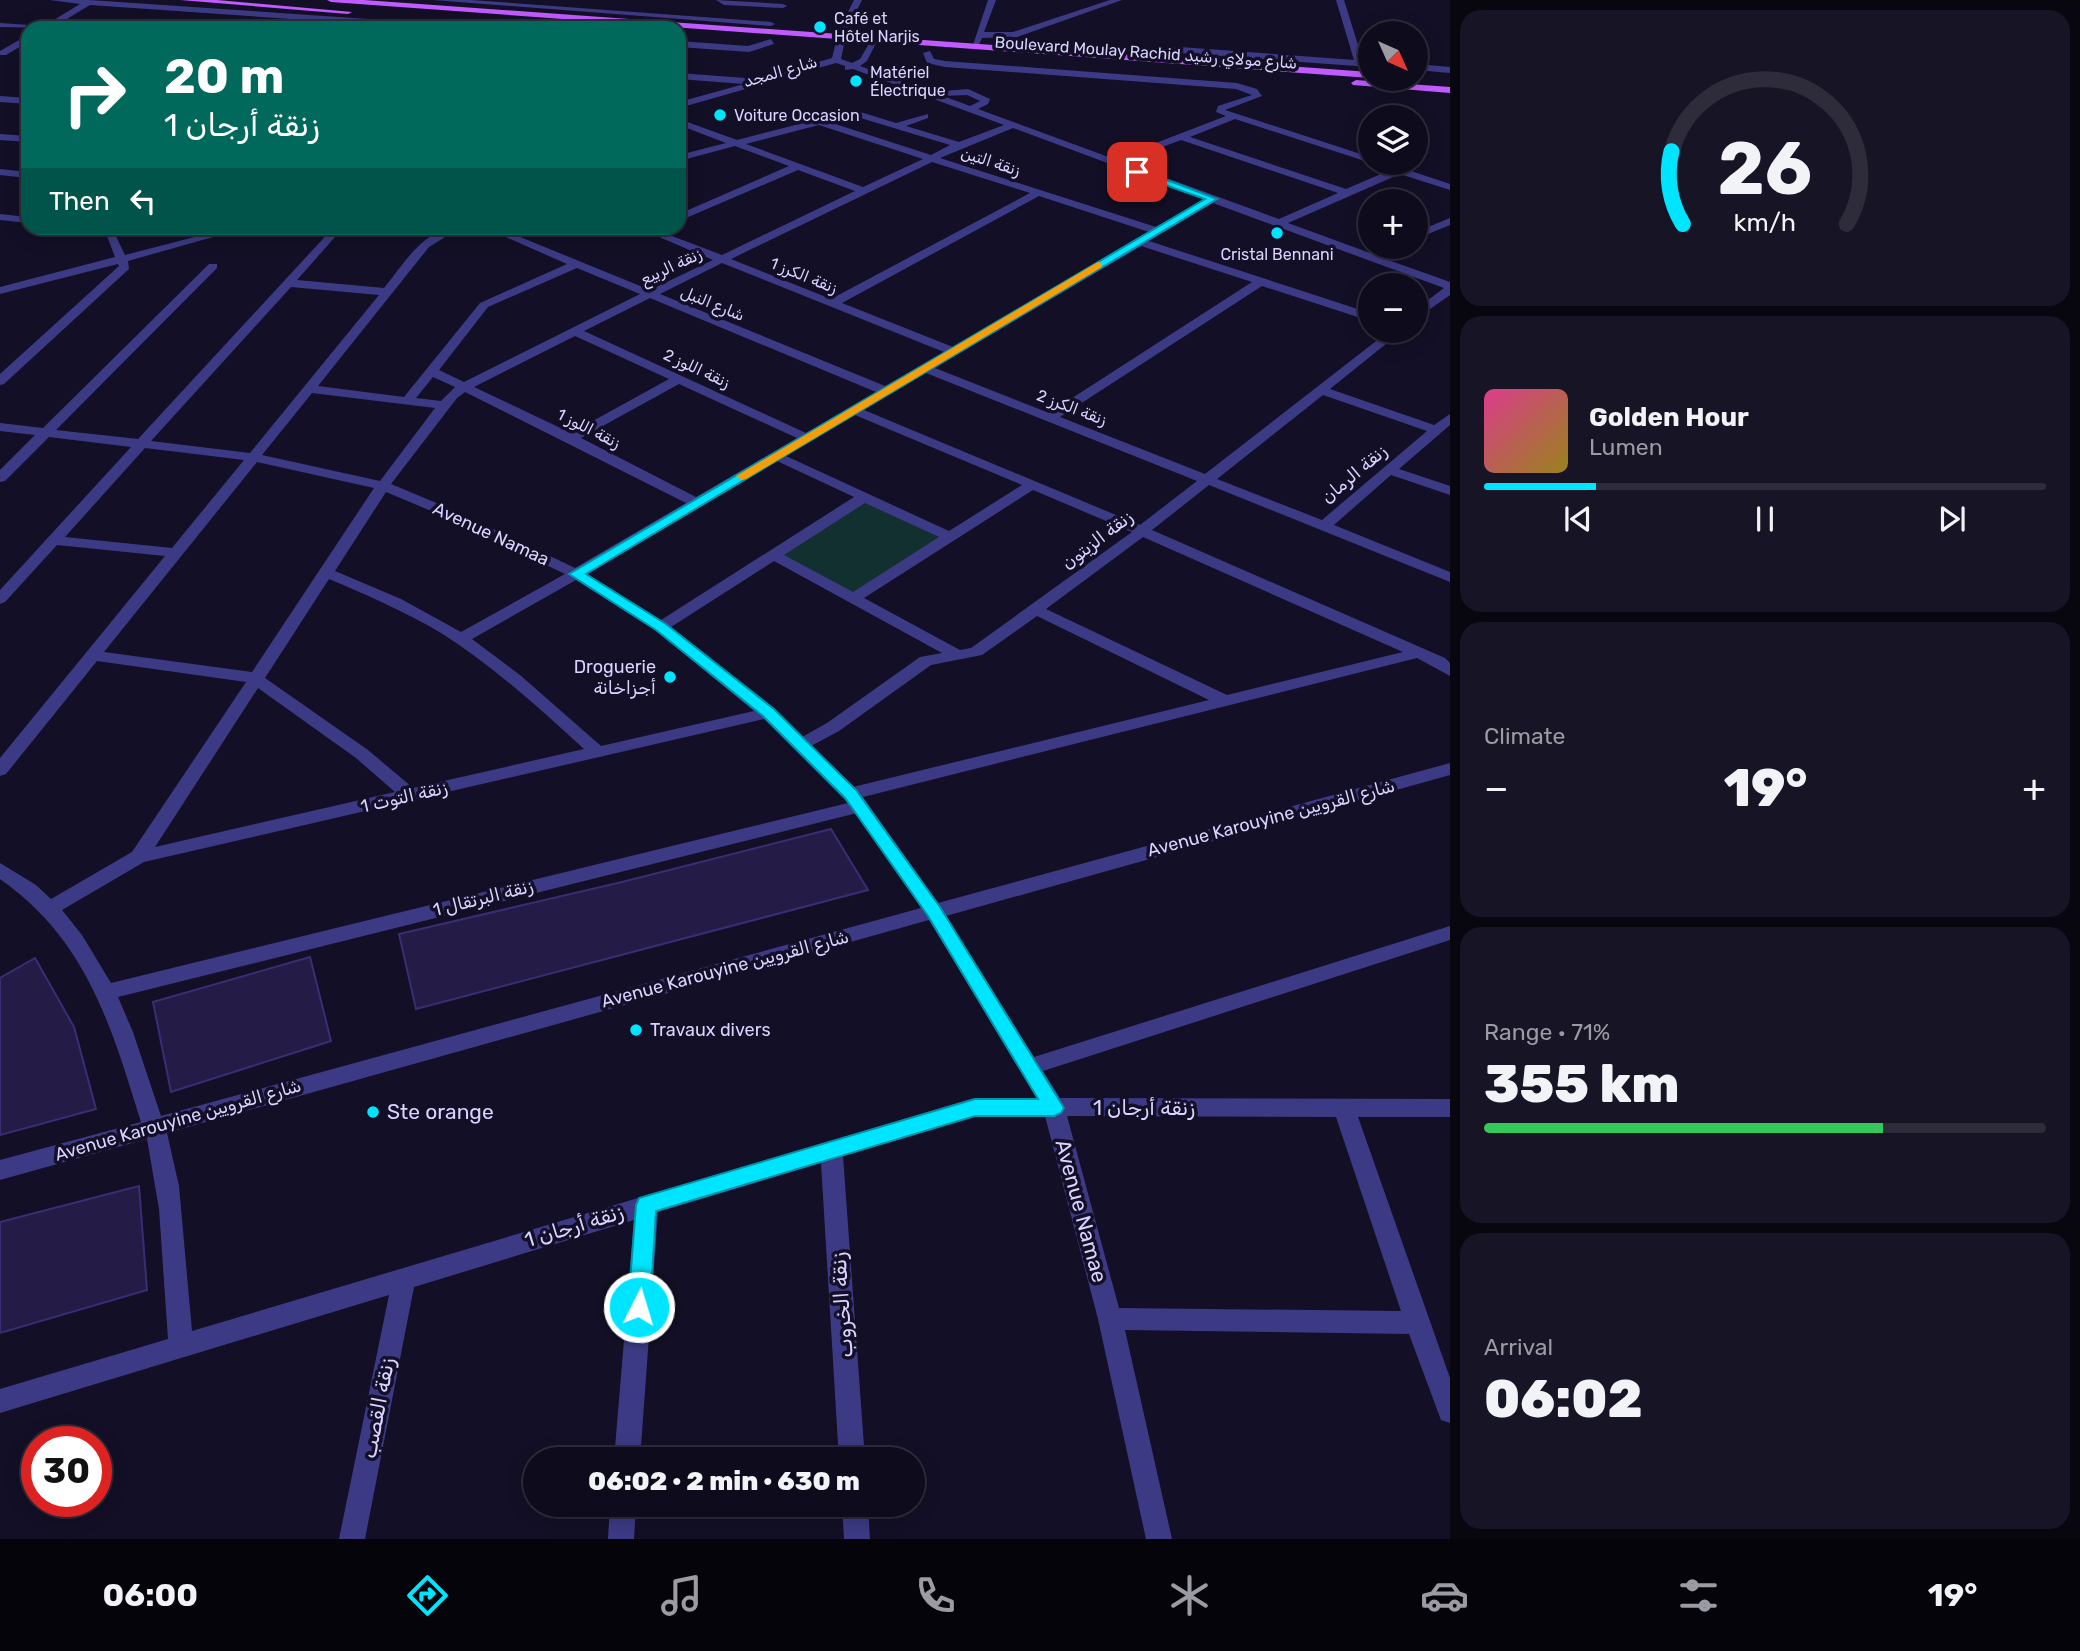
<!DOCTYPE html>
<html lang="en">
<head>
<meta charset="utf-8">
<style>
	:root { --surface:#0e0b1c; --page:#171425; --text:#f1f3f6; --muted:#9b9ba3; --line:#2e2b3b; --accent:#00e5ff }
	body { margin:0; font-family:Rubik,Cairo,sans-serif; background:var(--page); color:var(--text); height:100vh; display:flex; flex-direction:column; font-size:26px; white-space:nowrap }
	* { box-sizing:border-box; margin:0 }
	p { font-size:23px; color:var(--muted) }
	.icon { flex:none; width:38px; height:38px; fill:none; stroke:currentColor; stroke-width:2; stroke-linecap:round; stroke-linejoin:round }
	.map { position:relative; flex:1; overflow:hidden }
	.side { display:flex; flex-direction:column; gap:10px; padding:10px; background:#08060f; width:630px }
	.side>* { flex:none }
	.hud { position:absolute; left:21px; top:21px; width:665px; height:214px; border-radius:21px; box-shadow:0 4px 18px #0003,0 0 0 2px var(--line); background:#00695c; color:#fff; overflow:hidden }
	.needle { width:46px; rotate:135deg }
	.buttons { position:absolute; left:1358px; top:21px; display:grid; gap:14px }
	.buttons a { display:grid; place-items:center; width:70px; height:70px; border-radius:50%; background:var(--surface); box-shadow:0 4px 18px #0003,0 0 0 2px var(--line); font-size:35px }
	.speed { position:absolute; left:21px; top:1426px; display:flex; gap:14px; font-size:35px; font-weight:700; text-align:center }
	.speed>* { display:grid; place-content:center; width:91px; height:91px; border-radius:50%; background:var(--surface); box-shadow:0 4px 18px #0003,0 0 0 2px var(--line); line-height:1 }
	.speed .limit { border:10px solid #d22; background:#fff; color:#111 }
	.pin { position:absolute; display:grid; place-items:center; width:60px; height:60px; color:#fff; margin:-30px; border-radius:14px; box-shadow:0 4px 10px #0006 }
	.me { position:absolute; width:77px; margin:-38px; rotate:5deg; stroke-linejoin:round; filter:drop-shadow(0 0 5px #0008) }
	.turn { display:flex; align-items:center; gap:24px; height:147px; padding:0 28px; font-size:32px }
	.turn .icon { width:91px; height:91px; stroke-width:2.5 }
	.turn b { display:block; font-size:49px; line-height:60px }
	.then { display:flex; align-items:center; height:66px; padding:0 28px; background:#0003; gap:14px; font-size:26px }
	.big { font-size:52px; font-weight:800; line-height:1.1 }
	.side .widget { flex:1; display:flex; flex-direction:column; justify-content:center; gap:10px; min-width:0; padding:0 24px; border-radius:21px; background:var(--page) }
	.side .dial { align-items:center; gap:0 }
	.dial svg { height:182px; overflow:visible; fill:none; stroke:var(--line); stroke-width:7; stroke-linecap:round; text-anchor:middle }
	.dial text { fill:var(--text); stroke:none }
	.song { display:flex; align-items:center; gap:21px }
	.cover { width:84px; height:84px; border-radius:10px; background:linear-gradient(135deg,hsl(330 70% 55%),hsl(50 70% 35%)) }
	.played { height:7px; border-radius:4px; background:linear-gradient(90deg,var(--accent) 20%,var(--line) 20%) }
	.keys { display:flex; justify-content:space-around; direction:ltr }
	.heat { display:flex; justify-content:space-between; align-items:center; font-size:38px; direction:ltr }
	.charge { height:10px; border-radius:5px; background:linear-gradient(90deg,#34c759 71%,var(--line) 0) }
	.trip { position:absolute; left:523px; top:1447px; width:402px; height:70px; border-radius:35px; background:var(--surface); box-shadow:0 4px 18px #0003,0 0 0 2px var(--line); font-weight:800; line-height:70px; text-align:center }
	.dock { display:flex; height:112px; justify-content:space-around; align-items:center; background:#06040b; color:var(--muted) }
	.dock .icon { width:49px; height:49px }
	.dock .selected { color:var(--accent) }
	.dock b { font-size:32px; color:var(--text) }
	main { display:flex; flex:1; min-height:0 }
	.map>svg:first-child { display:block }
</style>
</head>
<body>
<main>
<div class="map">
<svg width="1450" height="1539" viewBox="0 0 1450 1539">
	<rect width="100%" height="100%" fill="#130f26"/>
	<path fill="#12302f" d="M862,500L945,540L853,597L775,555Z"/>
	<path fill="#241b47" stroke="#3b2d73" stroke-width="2" d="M831,829L868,890L416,1009L399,934L622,882Z
		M310,957L331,1041L171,1092L153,1002Z
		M35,958L74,1027L96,1109L0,1135V978Z
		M139,1186L147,1290L0,1333V1222Z"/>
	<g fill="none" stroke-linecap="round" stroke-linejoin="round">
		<path fill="#3d3a85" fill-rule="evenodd" d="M50,0H89L457,25L461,28H421L90,5L52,28L0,27V23L44,26L80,4Z
			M433,0H471L771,22L775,24L771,26Z
			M716,0L783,4L787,6L783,8L724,5Z
			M854,0H862L847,30L841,59L852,63L860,59L873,37H879L867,61L860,66L932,92L968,89L990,99L988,104L978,109L1114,159L1226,116L1216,112L1218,106L1252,95L1236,89L945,67L927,63L923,53L930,51L934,59L945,61L1237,83L1257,89L1262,96L1225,110L1370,157L1371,163L1235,119L1190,137L1346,189L1390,170L1385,167L1390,164L1450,184V190L1400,174L1288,223L1370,253L1384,247H1398L1380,257L1450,282V295L1416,319V309L1444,288L1213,203L1149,241L1370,313V321L1262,286L1060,417L1205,474L1389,331H1402L1330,389L1434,425L1450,414V425L1399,469L1450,486V495L1391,475L1334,525L1450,572V582L1209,485L1152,530L1445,658L1450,663V676L1417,658L863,797L938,903L1450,763V775L946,916L1034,1057L1450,926V940L1043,1071L1060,1098L1450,1099V1117H1358L1450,1378V1423L1441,1420L1409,1334L1125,1330L1172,1539H1146L1098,1319L1045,1116H974L843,1156L865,1460H839L821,1163L658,1212L640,1460H614L634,1220L414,1287L365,1539H339L389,1295L0,1413V1389L168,1339L159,1209L147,1139L0,1180V1160L141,1122C111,1026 87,940 0,879V863L36,885L51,899L132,852L246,682L97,661L6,774L0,776V758L165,556L57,545L5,602L0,604V590L131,447L49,437L5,481L0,482V470L35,435L0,431V423L43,428L209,264H217V268L56,430L138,439L333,228H343L297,280L384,288C403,265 426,225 460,228L429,247L318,386L404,397L480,303L567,264L485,228H498L650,290L713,260L638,228H651L722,255L855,191L798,170L679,221V214L789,166L735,146L679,161V155L726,143L679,125V119L737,140L854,110L896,123L928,114V118L906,126L959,142L1004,125L853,69L845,70V66L836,63L679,108V102L744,84L679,79V73L745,78L749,82L832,58L839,30ZM967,95L980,101L970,106L943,96ZM854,116L950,145L931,155L829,122ZM819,125L923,159L863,187L746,144ZM1013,128L1204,199L1156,227L940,158ZM1181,140L1338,193L1279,219L1123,162ZM932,162L1030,193L831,299L731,259ZM1039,196L1149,232L953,347L842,303ZM1141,246L1252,282L1049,413L935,368ZM722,263L944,352L885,386L660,294ZM577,268L640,294L464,382L439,370L488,307ZM291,287L379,295L250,453L151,441ZM650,298L876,392L806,433L584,331ZM575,336L669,379L571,433L474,387ZM926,373L1197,481L1140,525L864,410ZM433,377L455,387L441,401L416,398ZM679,384L797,438L696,497L581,438ZM465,392L686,503L575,568L458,512L391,484L457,398ZM312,393L435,408L380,481L262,455ZM1323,395L1427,431L1322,520L1217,479ZM855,415L1022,485L949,531L786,456ZM145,448L244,460L172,548L65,537ZM777,461L854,497L661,620L587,574ZM257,462L374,488L252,672L104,652ZM1033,490L1132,532L971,648L960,650L864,598ZM386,492L448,518L565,574L461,632L401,599L335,571ZM865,503L939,537L853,592L784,555ZM1143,537L1403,652L1227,695L1046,609ZM774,561L942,653L920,657L827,723L802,737L774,709L671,627ZM329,579C367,595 406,612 441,633C493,666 539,708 584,749L413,788L368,750L265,678ZM576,580L655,630L754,711L601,746L520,675L472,639ZM1037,616L1209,700L853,787L811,746L839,731L931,665L982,655ZM258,688L356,758L395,792L155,847ZM764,719L848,803L111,983L82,935L62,910L144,862ZM857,813L921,908L161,1116L133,1032L118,997ZM929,920L1037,1098H974L192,1331L179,1186L167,1133ZM1067,1116L1336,1117L1401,1311L1119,1308Z
			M988,0H996L984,32H1013L1110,0H1122L1017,37L982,38L979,45H973Z
			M1336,0H1344L1363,61H1370V67L1180,53H1166L1155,62L1151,59L1161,49L1180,47L1354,60Z
			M28,35V42L6,55H0V51Z
			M771,39L774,44L749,52L679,47V41L748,46Z
			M1416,64L1450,67V73L1416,70Z
			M0,96L28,98V104L0,102Z
			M0,134L28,136V142L0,140Z
			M0,169L28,172V178L0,175Z
			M0,214L28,217V223L0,220Z
			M1450,218V225L1416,239V232Z
			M104,228H112L125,255L229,228H245L128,261L129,269L4,384L0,385V374L119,266L118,264L0,294V287L115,257Z
			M610,1505H636L634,1539H608Z
			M842,1505H868L870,1539H844Z"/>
		<path fill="#c25bff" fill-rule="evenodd" d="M180,0H217L352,12L348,14Z
			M327,0H364L1370,72V78L331,2Z
			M1356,80L1450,87V93L1353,85L1351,83Z"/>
	</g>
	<path fill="#00e5ff" stroke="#0095a6" stroke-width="2" d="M1134,170H1141L1217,199L586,574L666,624L774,709L856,790L940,907L1064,1108L1061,1113L1054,1116H975L656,1211L650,1307L646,1314L639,1317L631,1314L628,1307L636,1205L639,1198L975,1099H1038L928,916L845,798L763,716L656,630L569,574L1205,199L1134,174Z"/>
	<path fill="#f59e0b" d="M1098,262L1102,263V267L746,479L742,480L736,476Z"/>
	<g fill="#00e5ff" stroke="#130f26" stroke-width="2.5">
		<circle cx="820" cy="27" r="7"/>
		<circle cx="856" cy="81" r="7"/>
		<circle cx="720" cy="115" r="7"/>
		<circle cx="1277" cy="233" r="7"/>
		<circle cx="670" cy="677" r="7"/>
		<circle cx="636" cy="1030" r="7"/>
		<circle cx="373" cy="1112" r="7"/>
	</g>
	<g text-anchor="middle" stroke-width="7" stroke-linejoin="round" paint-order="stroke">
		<g font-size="16" fill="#d9d4ff" stroke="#130f26" text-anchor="start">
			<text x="834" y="24">Café et<tspan x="834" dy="18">Hôtel Narjis</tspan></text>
			<text x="870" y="78">Matériel<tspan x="870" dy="18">Électrique</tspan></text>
			<text x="734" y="121">Voiture Occasion</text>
			<text x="1277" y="260" text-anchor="middle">Cristal Bennani</text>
		</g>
		<g font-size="16" fill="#d9d4ff" stroke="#130f26">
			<text transform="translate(1146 52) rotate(4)" y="6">Boulevard Moulay Rachid شارع مولاي رشيد</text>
			<text transform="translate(780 71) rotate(-16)" y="6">شارع المجد</text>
			<text transform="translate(991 161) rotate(18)" y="6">زنقة التين</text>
			<text transform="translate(671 266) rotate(-25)" y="6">زنقة الربيع</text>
			<text transform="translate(804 275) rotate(22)" y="6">زنقة الكرز 1</text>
			<text transform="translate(713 303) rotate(22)" y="6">شارع النبل</text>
			<text transform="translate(697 368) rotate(25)" y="6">زنقة اللوز 2</text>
			<text transform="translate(1072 407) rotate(21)" y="6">زنقة الكرز 2</text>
			<text transform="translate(589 428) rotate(27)" y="6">زنقة اللوز 1</text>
		</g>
		<g font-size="18" fill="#d9d4ff" stroke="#130f26">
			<text transform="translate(1354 474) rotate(-40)" y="6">زنقة الرمان</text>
			<text transform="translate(491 534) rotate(25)" y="6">Avenue Namaa</text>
			<text transform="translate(1097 540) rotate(-37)" y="6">زنقة الزيتون</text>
			<text transform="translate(404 797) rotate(-13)" y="6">زنقة التوت 1</text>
			<text transform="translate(1271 818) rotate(-15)" y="6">Avenue Karouyine شارع القرويين</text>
			<text transform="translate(483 898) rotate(-14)" y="6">زنقة البرتقال 1</text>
			<text transform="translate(725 969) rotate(-15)" y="6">Avenue Karouyine شارع القرويين</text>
			<text transform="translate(178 1120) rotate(-16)" y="6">Avenue Karouyine شارع القرويين</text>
		</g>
		<g font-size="18" fill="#d9d4ff" stroke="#130f26" text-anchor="end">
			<text x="656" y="673">Droguerie<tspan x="656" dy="21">أجزاخانة</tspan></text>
			<text x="650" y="1036" text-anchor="start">Travaux divers</text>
		</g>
		<g font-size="21" fill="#d9d4ff" stroke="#130f26">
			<text x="1144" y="1115">زنقة أرجان 1</text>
			<text transform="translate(1081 1211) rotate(75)" y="7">Avenue Namae</text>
			<text transform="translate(574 1226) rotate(-17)" y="7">زنقة أرجان 1</text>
			<text transform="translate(842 1305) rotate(-94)" y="7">زنقة الخروب</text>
			<text transform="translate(378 1408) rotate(-79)" y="7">زنقة القصب</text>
		</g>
		<g font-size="21" fill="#d9d4ff" stroke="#130f26" text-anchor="start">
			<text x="387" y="1119">Ste orange</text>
		</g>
	</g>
</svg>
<div class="buttons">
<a><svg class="needle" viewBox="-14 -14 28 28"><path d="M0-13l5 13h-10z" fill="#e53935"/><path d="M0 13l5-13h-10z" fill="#9b9ba3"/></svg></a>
<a><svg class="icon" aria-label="layers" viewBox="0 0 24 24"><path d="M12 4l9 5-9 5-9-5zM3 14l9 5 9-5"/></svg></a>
<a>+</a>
<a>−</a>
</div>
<div class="speed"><div class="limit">30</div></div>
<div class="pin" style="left:1137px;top:172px;background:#d93025"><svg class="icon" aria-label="arrive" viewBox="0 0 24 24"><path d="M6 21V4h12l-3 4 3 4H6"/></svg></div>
<svg class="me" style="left:639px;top:1307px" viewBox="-20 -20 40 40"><circle r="17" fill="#00e5ff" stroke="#fff" stroke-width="3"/><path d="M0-11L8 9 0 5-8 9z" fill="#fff"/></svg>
<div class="trip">06:02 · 2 min · 630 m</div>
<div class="hud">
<div class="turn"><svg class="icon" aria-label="right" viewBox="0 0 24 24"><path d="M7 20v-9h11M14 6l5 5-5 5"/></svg><div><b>20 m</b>زنقة أرجان 1</div></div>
<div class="then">Then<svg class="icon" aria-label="left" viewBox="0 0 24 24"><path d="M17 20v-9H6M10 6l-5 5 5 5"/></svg></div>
</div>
</div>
<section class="side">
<div class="widget dial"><svg viewBox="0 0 100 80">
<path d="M14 69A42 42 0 1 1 86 69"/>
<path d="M14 69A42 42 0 0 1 9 37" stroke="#00e5ff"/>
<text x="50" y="56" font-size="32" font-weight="700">26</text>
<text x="50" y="72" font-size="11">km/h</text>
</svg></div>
<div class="widget">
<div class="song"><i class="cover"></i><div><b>Golden Hour</b><p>Lumen</p></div></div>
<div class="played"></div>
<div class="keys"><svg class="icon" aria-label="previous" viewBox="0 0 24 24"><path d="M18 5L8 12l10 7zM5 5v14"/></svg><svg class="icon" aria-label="pause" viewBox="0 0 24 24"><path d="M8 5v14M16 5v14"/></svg><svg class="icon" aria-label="next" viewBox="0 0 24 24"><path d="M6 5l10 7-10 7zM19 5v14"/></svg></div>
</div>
<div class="widget"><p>Climate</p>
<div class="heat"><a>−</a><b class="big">19°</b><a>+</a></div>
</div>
<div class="widget"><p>Range · 71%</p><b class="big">355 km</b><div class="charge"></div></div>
<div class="widget"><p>Arrival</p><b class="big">06:02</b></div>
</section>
</main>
<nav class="dock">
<b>06:00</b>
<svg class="icon selected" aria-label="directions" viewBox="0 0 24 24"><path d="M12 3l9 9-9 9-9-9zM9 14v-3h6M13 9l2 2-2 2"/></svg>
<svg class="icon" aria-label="music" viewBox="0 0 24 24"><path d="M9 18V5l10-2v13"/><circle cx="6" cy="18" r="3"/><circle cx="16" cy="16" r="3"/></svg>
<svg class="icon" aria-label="phone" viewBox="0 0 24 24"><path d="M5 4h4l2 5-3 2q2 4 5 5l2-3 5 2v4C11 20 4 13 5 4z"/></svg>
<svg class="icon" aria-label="climate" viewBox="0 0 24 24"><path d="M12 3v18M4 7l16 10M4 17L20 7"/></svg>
<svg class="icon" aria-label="car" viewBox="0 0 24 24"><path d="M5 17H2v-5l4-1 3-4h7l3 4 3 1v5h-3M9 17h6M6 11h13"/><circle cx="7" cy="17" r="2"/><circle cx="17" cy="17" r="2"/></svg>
<svg class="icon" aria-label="filters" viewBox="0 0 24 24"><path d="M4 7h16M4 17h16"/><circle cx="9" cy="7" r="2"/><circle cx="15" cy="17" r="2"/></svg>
<b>19°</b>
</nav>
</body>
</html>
